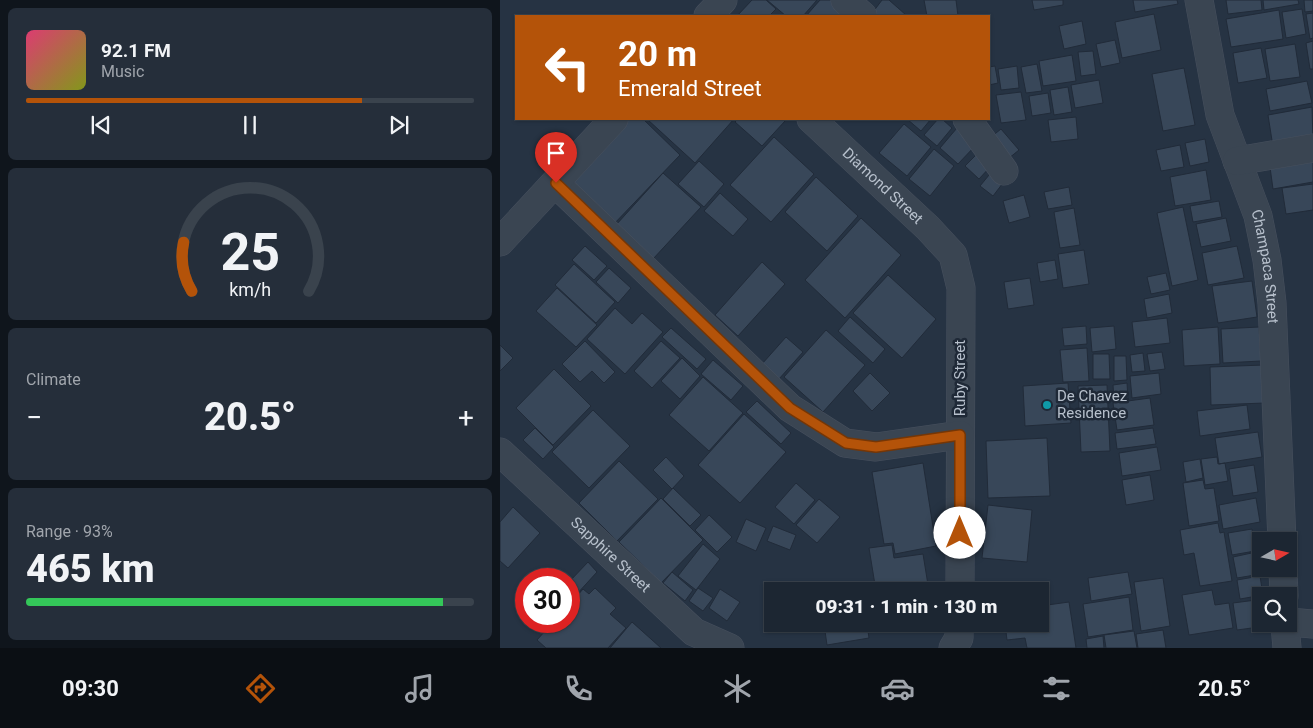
<!DOCTYPE html>
<html lang="en">
<head>
<meta charset="utf-8">
<style>
	:root { --surface:#1c2632; --page:#252e3a; --text:#f1f3f6; --muted:#a0a5ac; --line:#3a434d; --accent:#b45309 }
	body { margin:0; font-family:Roboto,sans-serif; background:var(--page); color:var(--text); height:100vh; display:flex; flex-direction:column; font-size:19px; white-space:nowrap }
	* { box-sizing:border-box; margin:0 }
	p { font-size:16px; color:var(--muted) }
	.icon { flex:none; width:28px; height:28px; fill:none; stroke:currentColor; stroke-width:2; stroke-linecap:round; stroke-linejoin:round }
	.map { position:relative; flex:1; overflow:hidden }
	.panel { display:flex; flex-direction:column; gap:8px; padding:8px; background:#0f151c; width:500px }
	.panel>* { flex:none }
	.banner { position:absolute; left:15px; top:15px; width:475px; height:105px; border-radius:0px; box-shadow:0 1px 4px #0004,0 0 0 1px var(--line); background:#b45309; color:#fff; overflow:hidden }
	.needle { width:32px; rotate:81deg }
	.controls { position:absolute; left:752px; top:532px; display:grid; gap:10px }
	.controls a { display:grid; place-items:center; width:45px; height:45px; border-radius:0px; background:var(--surface); box-shadow:0 1px 4px #0004,0 0 0 1px var(--line); font-size:25px }
	.speed { position:absolute; left:15px; top:568px; display:flex; gap:10px; font-size:25px; font-weight:700; text-align:center }
	.speed>* { display:grid; place-content:center; width:65px; height:65px; border-radius:50%; background:var(--surface); box-shadow:0 1px 4px #0004,0 0 0 1px var(--line); line-height:1 }
	.speed .limit { border:8px solid #d22; background:#fff; color:#111 }
	.pin { position:absolute; display:grid; place-items:center; width:42px; height:42px; color:#fff; margin:-51px -21px; border-radius:50% 50% 50% 0; rotate:-45deg; box-shadow:0 0 5px #0007 }
	.pin .icon { rotate:45deg }
	.me { position:absolute; width:55px; margin:-28px; rotate:0deg; stroke-linejoin:round; filter:drop-shadow(0 0 4px #0008) }
	.turn { display:flex; align-items:center; gap:18px; height:105px; padding:0 20px; font-size:22px }
	.turn .icon { width:65px; height:65px; stroke-width:2.5 }
	.turn b { display:block; font-size:35px; line-height:42px }
	.big { font-size:38px; font-weight:800; line-height:1.1 }
	.panel .tile { flex:1; display:flex; flex-direction:column; justify-content:center; gap:8px; min-width:0; padding:0 18px; border-radius:8px; background:var(--page) }
	.panel .dial { align-items:center; gap:0 }
	.dial svg { height:130px; overflow:visible; fill:none; stroke:var(--line); stroke-width:7; stroke-linecap:round; text-anchor:middle }
	.dial text { fill:var(--text); stroke:none }
	.song { display:flex; align-items:center; gap:15px }
	.cover { width:60px; height:60px; border-radius:8px; background:linear-gradient(135deg,hsl(340 70% 55%),hsl(70 70% 35%)) }
	.played { height:5px; border-radius:2px; background:linear-gradient(90deg,var(--accent) 75%,var(--line) 75%) }
	.keys { display:flex; justify-content:space-around; direction:ltr }
	.heat { display:flex; justify-content:space-between; align-items:center; font-size:28px; direction:ltr }
	.charge { height:8px; border-radius:4px; background:linear-gradient(90deg,#34c759 93%,var(--line) 0) }
	.trip { position:absolute; left:264px; top:582px; width:285px; height:50px; border-radius:0px; background:var(--surface); box-shadow:0 1px 4px #0004,0 0 0 1px var(--line); font-weight:800; line-height:50px; text-align:center }
	.menu { display:flex; height:80px; justify-content:space-around; align-items:center; background:#0b0f14; color:var(--muted) }
	.menu .icon { width:35px; height:35px }
	.menu .current { color:var(--accent) }
	.menu b { font-size:22px; color:var(--text) }
	main { display:flex; flex:1; min-height:0 }
	.map>svg:first-child { display:block }
</style>
</head>
<body>
<main>
<section class="panel">
<div class="tile">
<div class="song"><i class="cover"></i><div><b>92.1 FM</b><p>Music</p></div></div>
<div class="played"></div>
<div class="keys"><svg class="icon" aria-label="previous" viewBox="0 0 24 24"><path d="M18 5L8 12l10 7zM5 5v14"/></svg><svg class="icon" aria-label="pause" viewBox="0 0 24 24"><path d="M8 5v14M16 5v14"/></svg><svg class="icon" aria-label="next" viewBox="0 0 24 24"><path d="M6 5l10 7-10 7zM19 5v14"/></svg></div>
</div>
<div class="tile dial"><svg viewBox="0 0 100 80">
<path d="M14 69A42 42 0 1 1 86 69"/>
<path d="M14 69A42 42 0 0 1 9 39" stroke="#b45309"/>
<text x="50" y="56" font-size="32" font-weight="700">25</text>
<text x="50" y="72" font-size="11">km/h</text>
</svg></div>
<div class="tile"><p>Climate</p>
<div class="heat"><a>−</a><b class="big">20.5°</b><a>+</a></div>
</div>
<div class="tile"><p>Range · 93%</p><b class="big">465 km</b><div class="charge"></div></div>
</section>
<div class="map">
<svg width="813" height="648" viewBox="0 0 813 648">
	<rect width="100%" height="100%" fill="#263343"/>
	<path fill="#384759" stroke="#212b39" d="M252,0H266L276,9L269,16H237Z
		M267,0H317L303,16H286Z
		M320,0H338L347,7L339,16H306Z
		M382,0H389L406,15L370,16Z
		M424,0H456L458,16H427Z
		M532,0H563V5L534,10Z
		M633,0H677L678,4L635,12Z
		M726,0H761L762,10L728,14Z
		M763,0H798L799,4L764,10Z
		M804,0H813V11L805,12Z
		M802,9L806,34L786,38L782,12Z
		M779,10L783,39L731,47L726,19Z
		M813,13V38L810,39L806,14Z
		M654,14L661,50L622,58L615,22Z
		M582,21L586,44L564,49L559,26Z
		M615,40L620,63L601,67L596,44Z
		M813,41V69H810L806,43Z
		M795,44L800,77L770,81L765,49Z
		M761,48L767,78L738,83L733,53Z
		M593,51L596,74L581,76L578,52Z
		M572,55L576,81L543,86L539,61Z
		M537,64L542,91L526,93L521,67Z
		M495,66L498,83L489,85V67Z
		M517,66L519,88L501,90L498,69Z
		M684,68L695,125L663,131L652,74Z
		M599,80L603,103L575,108L571,85Z
		M807,81L812,103L770,111L766,89Z
		M568,87L572,112L554,115L550,90Z
		M521,92L526,120L501,123L496,95Z
		M548,93L551,113L532,116L529,96Z
		M812,107L813,141L773,147L768,115Z
		M576,117L578,139L551,142L548,120Z
		M127,119H143L180,155L112,226L67,181Z
		M147,119H234L195,163Z
		M238,119H283L285,121L262,146L235,122Z
		M407,119H431L421,131Z
		M438,119H442L452,128L437,146L424,135Z
		M404,124L431,147L407,176L379,153Z
		M457,128L476,145L458,164L440,148Z
		M501,129L519,150L503,163L486,141Z
		M274,137L314,174L271,222L230,185Z
		M705,139L709,162L690,166L685,143Z
		M680,145L684,167L661,171L656,150Z
		M434,149L454,166L430,196L409,179Z
		M478,153L491,166L479,179L465,166Z
		M813,153V182L773,189L769,160Z
		M199,161L224,184L204,207L178,184Z
		M494,169L506,179L493,196L480,186Z
		M706,170L711,200L675,206L670,177Z
		M163,173L201,207L153,259L116,225Z
		M316,177L358,216L327,251L285,212Z
		M813,184V210L786,214L782,188Z
		M569,187L572,205L548,209L544,192Z
		M220,193L248,219L233,236L204,211Z
		M524,195L530,217L509,223L503,201Z
		M719,201L722,217L693,222L690,206Z
		M683,207L698,280L672,286L657,213Z
		M574,208L580,245L560,248L554,212Z
		M361,218L401,255L345,318L305,280Z
		M726,218L731,241L701,247L696,224Z
		M85,246L107,266L94,280L72,260Z
		M737,246L744,278L708,285L702,253Z
		M584,250L589,284L563,288L558,254Z
		M555,260L558,279L540,282L537,263Z
		M262,262L285,284L238,336L215,315Z
		M74,264L115,302L96,323L55,285Z
		M109,268L131,288L118,303L96,282Z
		M666,273L670,290L651,294L647,277Z
		M388,275L436,319L402,358L353,313Z
		M530,278L534,305L508,309L504,282Z
		M752,281L757,317L718,323L712,286Z
		M57,288L97,325L76,347L36,311Z
		M669,294L672,313L647,318L644,299Z
		M115,308L132,324L142,313L163,332L125,374L87,339Z
		M350,317L385,349L373,363L338,331Z
		M667,318L670,343L635,347L632,322Z
		M586,326L587,344L564,346L562,328Z
		M614,326L616,349L592,352L590,328Z
		M718,327L720,364L684,366L682,330Z
		M759,327L761,361L723,363L721,329Z
		M171,328L206,359L197,369L162,337Z
		M326,330L365,365L323,412L284,377Z
		M286,337L303,352L279,379L262,364Z
		M85,341L115,372L104,383L92,371L80,382L62,364Z
		M161,341L180,358L152,388L134,371Z
		M0,345L13,358L0,371Z
		M587,348L589,381L563,382L560,350Z
		M662,352L665,369L650,371L647,354Z
		M643,353L645,371L632,372L630,355Z
		M593,354H609L610,379H593Z
		M614,356H626L627,380L614,381Z
		M182,358L200,376L180,399L161,381Z
		M213,360L243,386L231,400L201,374Z
		M764,365L765,403L711,405L710,367Z
		M54,369L91,406L53,445L16,408Z
		M370,373L390,393L372,411L353,391Z
		M659,373L661,394L632,398L630,376Z
		M203,377L243,413L209,451L169,415Z
		M568,383L571,423L525,426L523,386Z
		M627,383L628,399L614,400L613,385Z
		M607,385L610,451L581,452L578,386Z
		M650,398L654,425L617,430L613,403Z
		M257,401L291,433L281,444L246,412Z
		M747,405L750,429L700,436L697,411Z
		M93,410L130,446L89,488L52,452Z
		M244,414L286,452L240,503L198,465Z
		M35,428L54,447L43,459L23,440Z
		M653,428L656,444L617,449L615,433Z
		M758,432L762,457L719,464L715,438Z
		M547,438L550,496L488,498L486,441Z
		M657,447L661,470L622,476L619,453Z
		M166,457L184,476L172,489L153,470Z
		M717,457L718,464L725,463L728,481L705,485L701,459Z
		M700,459L703,478L686,482L683,462Z
		M119,461L158,499L117,541L79,503Z
		M423,463L436,546L395,554L393,543L384,544L372,472Z
		M754,465L758,492L733,496L729,469Z
		M650,475L654,500L626,505L622,480Z
		M703,480L705,489L714,488L719,521L689,526L683,483Z
		M296,483L315,500L294,524L275,507Z
		M173,488L201,515L190,526L163,499Z
		M161,498L203,540L161,583L119,542Z
		M756,498L760,522L723,529L719,505Z
		M319,499L340,517L317,543L296,525Z
		M488,505L532,510L527,562L482,558Z
		M13,507L40,533L8,568L0,561V522Z
		M209,515L232,537L217,552L195,530Z
		M246,519L266,528L256,551L236,542Z
		M718,523L720,533L724,532L732,581L700,586L694,553L684,555L680,530Z
		M273,526L296,535L290,550L267,541Z
		M752,529L755,551L732,555L728,533Z
		M203,544L220,559L196,590L178,576Z
		M392,545L394,558L423,554L429,591H376L369,548Z
		M761,551V569H767V573L737,578L733,557Z
		M88,562L97,572L76,595L69,588V582Z
		M172,572L193,590L185,601L163,583Z
		M628,572L632,594L591,601L588,578Z
		M760,576L763,595L740,599L737,580Z
		M663,578L670,626L641,631L634,582Z
		M95,588L116,608L110,614L126,628L108,648H46L37,640L54,621H69V605L83,589L89,594Z
		M198,588L213,598L203,611L189,601Z
		M220,589L240,602L227,621L209,608Z
		M712,590L715,605L729,603L733,628L689,635L682,595Z
		M629,597L633,630L588,637L583,604Z
		M756,600L759,627L737,630L733,603Z
		M569,602L576,648H527L525,638L507,640L505,624H540V606Z
		M31,621H52L42,632Z
		M132,622L161,648H110Z
		M324,624H367L369,638L327,645Z
		M380,624H414L415,626L382,631Z
		M663,630L666,648H638L636,634Z
		M634,631L637,648H606L604,635Z
		M603,636L604,648H587L586,639Z"/>
	<g fill="none" stroke-linecap="round" stroke-linejoin="round">
		<defs>
			<g id="minor">
				<path d="M345,0L363,16"/>
				<path id="s1" d="M699,0L720,115L758,216L767,260L772,303L782,541"/>
				<path d="M208,16L223,0"/>
				<path id="s2" d="M311,119L428,228L453,255L461,288L460,591"/>
				<path d="M467,119L504,171"/>
				<path d="M737,161L813,148"/>
				<path d="M55,183L290,408L345,443L376,447L460,435"/>
				<path d="M0,242L114,119"/>
				<path id="s3" d="M0,452L194,632L230,648"/>
				<path d="M783,569L784,596"/>
				<path d="M789,622L813,624"/>
				<path d="M785,624L787,648"/>
				<path d="M453,648L459,638V624"/>
			</g>
		</defs>
		<use href="#minor" stroke="#47505e" stroke-width="29"/>
		<use href="#minor" stroke="#3a4552" stroke-width="28"/>
	</g>
	<g fill="none" stroke-linecap="round" stroke-linejoin="round">
		<defs>
			<path id="route" d="M56,183L290,408L346,443L376,447L460,435V533"/>
		</defs>
		<use href="#route" stroke="#753606" stroke-width="12"/>
		<use href="#route" stroke="#b45309" stroke-width="9"/>
	</g>
	<circle fill="#0f9aa8" stroke="#1f2937" stroke-width="2" cx="547" cy="405" r="5"/>
	<g text-anchor="middle" stroke-width="5" stroke-linejoin="round" paint-order="stroke">
		<g font-size="15" fill="#b7c0cc" stroke="#1f2937">
			<text dy="5" stroke="none"><textPath href="#s2" startOffset="98">Diamond Street</textPath></text>
			<text dy="5" stroke="none"><textPath href="#s1" startOffset="276">Champaca Street</textPath></text>
			<text transform="translate(460 378) rotate(-90)" y="5">Ruby Street</text>
			<text dy="5" stroke="none"><textPath href="#s3" startOffset="151">Sapphire Street</textPath></text>
		</g>
		<g font-size="15" fill="#b7c0cc" stroke="#1f2937" text-anchor="start">
			<text x="557" y="401">De Chavez<tspan x="557" dy="17">Residence</tspan></text>
		</g>
	</g>
</svg>
<div class="controls">
<a><svg class="needle" viewBox="-14 -14 28 28"><path d="M0-13l5 13h-10z" fill="#e53935"/><path d="M0 13l5-13h-10z" fill="#a0a5ac"/></svg></a>
<a><svg class="icon" aria-label="search" viewBox="0 0 24 24"><circle cx="10" cy="10" r="6"/><path d="M15 15l6 6"/></svg></a>
</div>
<div class="speed"><div class="limit">30</div></div>
<div class="pin" style="left:56px;top:183px;background:#d93025"><svg class="icon" aria-label="arrive" viewBox="0 0 24 24"><path d="M6 21V4h12l-3 4 3 4H6"/></svg></div>
<svg class="me" style="left:460px;top:533px" viewBox="-20 -20 40 40"><circle r="19" fill="#fff"/><path d="M0-13L10 11 0 6-10 11z" fill="#b45309"/></svg>
<div class="trip">09:31 · 1 min · 130 m</div>
<div class="banner">
<div class="turn"><svg class="icon" aria-label="left" viewBox="0 0 24 24"><path d="M17 20v-9H6M10 6l-5 5 5 5"/></svg><div><b>20 m</b>Emerald Street</div></div>
</div>
</div>
</main>
<nav class="menu">
<b>09:30</b>
<svg class="icon current" aria-label="directions" viewBox="0 0 24 24"><path d="M12 3l9 9-9 9-9-9zM9 14v-3h6M13 9l2 2-2 2"/></svg>
<svg class="icon" aria-label="music" viewBox="0 0 24 24"><path d="M9 18V5l10-2v13"/><circle cx="6" cy="18" r="3"/><circle cx="16" cy="16" r="3"/></svg>
<svg class="icon" aria-label="phone" viewBox="0 0 24 24"><path d="M5 4h4l2 5-3 2q2 4 5 5l2-3 5 2v4C11 20 4 13 5 4z"/></svg>
<svg class="icon" aria-label="climate" viewBox="0 0 24 24"><path d="M12 3v18M4 7l16 10M4 17L20 7"/></svg>
<svg class="icon" aria-label="car" viewBox="0 0 24 24"><path d="M5 17H2v-5l4-1 3-4h7l3 4 3 1v5h-3M9 17h6M6 11h13"/><circle cx="7" cy="17" r="2"/><circle cx="17" cy="17" r="2"/></svg>
<svg class="icon" aria-label="filters" viewBox="0 0 24 24"><path d="M4 7h16M4 17h16"/><circle cx="9" cy="7" r="2"/><circle cx="15" cy="17" r="2"/></svg>
<b>20.5°</b>
</nav>
</body>
</html>
